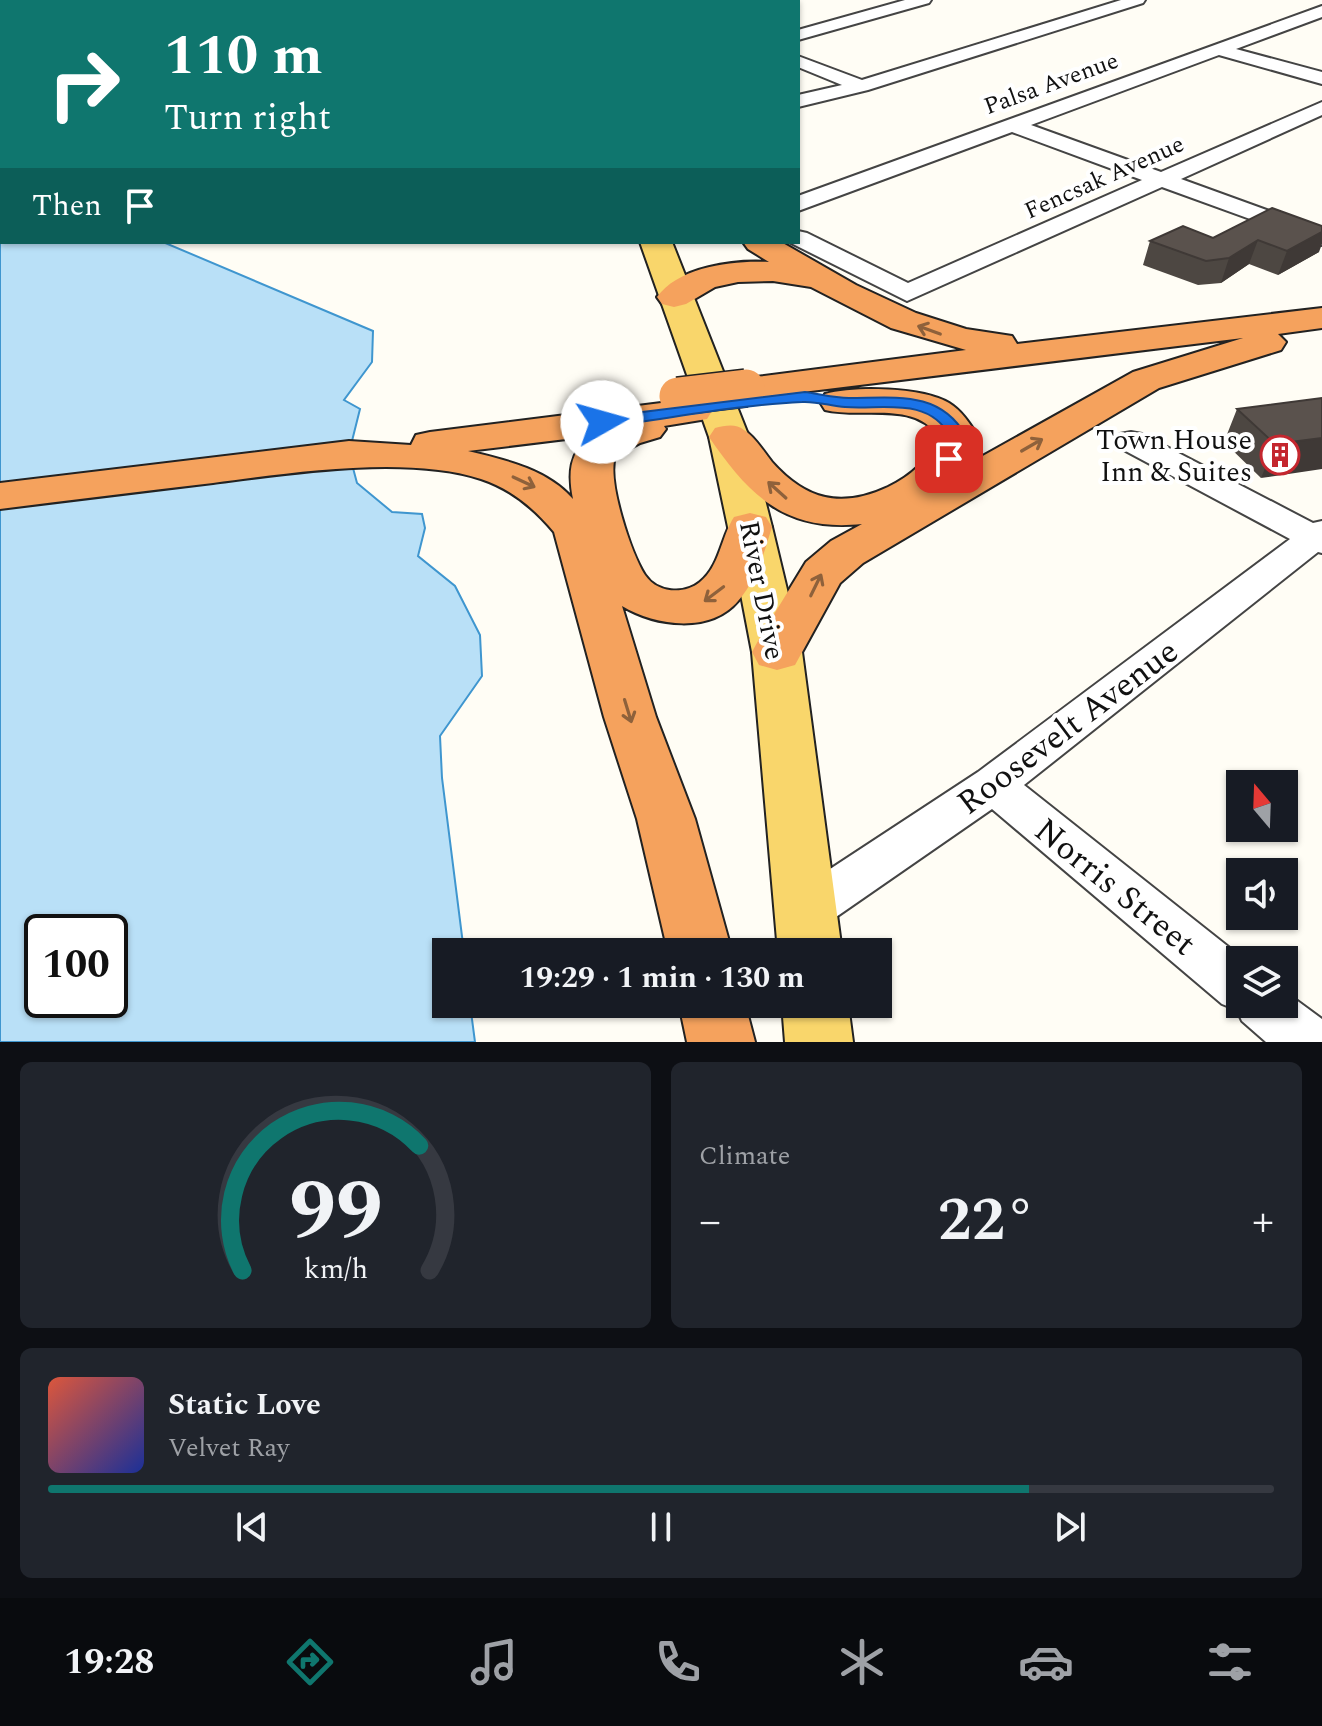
<!DOCTYPE html>
<html lang="en">
<head>
<meta charset="utf-8">
<style>
	:root { --surface:#171b24; --page:#20242c; --text:#f1f3f6; --muted:#9ea1a6; --line:#363941; --accent:#0f766e }
	body { margin:0; font-family:Spectral,serif; background:var(--page); color:var(--text); height:100vh; display:flex; flex-direction:column; font-size:30px; white-space:nowrap }
	* { box-sizing:border-box; margin:0 }
	p { font-size:26px; color:var(--muted) }
	.icon { flex:none; width:44px; height:44px; fill:none; stroke:currentColor; stroke-width:2; stroke-linecap:round; stroke-linejoin:round }
	.map { position:relative; height:1042px; overflow:hidden }
	.side { display:flex; flex-direction:column; gap:20px; padding:20px; background:#0d0f14; flex:1 }
	.side>* { flex:none }
	.guide { position:absolute; left:0px; top:0px; width:800px; height:244px; box-shadow:0 2px 6px #0004; background:#0f766e; color:#fff; overflow:hidden }
	.needle { width:52px; rotate:341deg }
	.buttons { position:absolute; left:1226px; top:770px; display:grid; gap:16px }
	.buttons a { display:grid; place-items:center; width:72px; height:72px; border-radius:0px; background:var(--surface); box-shadow:0 2px 6px #0004; font-size:40px }
	.speed { position:absolute; left:24px; top:914px; display:flex; gap:16px; font-size:40px; font-weight:700; text-align:center }
	.speed>* { display:grid; place-content:center; width:104px; height:104px; border-radius:50%; background:var(--surface); box-shadow:0 2px 6px #0004; line-height:1 }
	.speed .limit { border:4px solid #111; border-radius:12px; background:#fff; color:#111 }
	.pin { position:absolute; display:grid; place-items:center; width:68px; height:68px; color:#fff; margin:-34px; border-radius:16px; box-shadow:0 4px 12px #0006 }
	.me { position:absolute; width:88px; margin:-44px; rotate:83deg; stroke-linejoin:round; filter:drop-shadow(0 0 6px #0008) }
	.turn { display:flex; align-items:center; gap:28px; height:168px; padding:0 32px; font-size:36px }
	.turn .icon { width:104px; height:104px; stroke-width:2.5 }
	.turn b { display:block; font-size:56px; line-height:68px }
	.then { display:flex; align-items:center; height:76px; padding:0 32px; background:#0003; gap:16px; font-size:30px }
	.big { font-size:60px; font-weight:700; line-height:1.1 }
	.side .tile { flex:1; display:flex; flex-direction:column; justify-content:center; gap:12px; min-width:0; padding:0 28px; border-radius:12px; background:var(--page) }
	.side .dial { align-items:center; gap:0 }
	.dial svg { height:208px; overflow:visible; fill:none; stroke:var(--line); stroke-width:7; stroke-linecap:round; text-anchor:middle }
	.dial text { fill:var(--text); stroke:none }
	.song { display:flex; align-items:center; gap:24px }
	.cover { width:96px; height:96px; border-radius:12px; background:linear-gradient(135deg,hsl(10 70% 55%),hsl(230 70% 35%)) }
	.played { height:8px; border-radius:4px; background:linear-gradient(90deg,var(--accent) 80%,var(--line) 80%) }
	.keys { display:flex; justify-content:space-around; direction:ltr }
	.heat { display:flex; justify-content:space-between; align-items:center; font-size:44px; direction:ltr }
	.side .tiles { flex:1; display:grid; gap:20px; grid-template-columns:1fr 1fr }
	.tile:last-child { grid-column:span 2 }
	.trip { position:absolute; left:432px; top:938px; width:460px; height:80px; border-radius:0px; background:var(--surface); box-shadow:0 2px 6px #0004; font-weight:700; line-height:80px; text-align:center }
	.tab-bar { display:flex; height:128px; justify-content:space-around; align-items:center; background:#090b0e; color:var(--muted) }
	.tab-bar .icon { width:56px; height:56px }
	.tab-bar .current { color:var(--accent) }
	.tab-bar b { font-size:36px; color:var(--text) }
	.map>svg:first-child { display:block }
</style>
</head>
<body>
<div class="map">
<svg width="1322" height="1042" viewBox="0 0 1322 1042">
	<rect width="100%" height="100%" fill="#fffdf5"/>
	<path fill="#b9e0f7" stroke="#3f96cf" stroke-width="2" fill-rule="evenodd" d="M0,194L2,242H163L373,331L372,362L344,400L360,409L349,453L357,483L392,512L422,514L425,528L418,556L455,586L480,635L482,676L440,736L442,778L464,952H446V1004H470L475,1042H0ZM42,932H110V1000H42Z"/>
	<g fill="none" stroke-linecap="round" stroke-linejoin="round">
		<defs>
			<path id="minor" d="M0,0H13L2,2L0,6Z
				M175,0H191L174,2Z
				M370,0H386V2H370Z
				M905,0H931L929,3L798,40V30Z
				M1121,0H1145L1143,3L868,90L798,107V95L842,85L798,67V56L862,80Z
				M1322,6V17L1236,49L1322,72V84L1219,55L1031,125L1161,172L1322,102V115L1181,179L1322,230V245L1162,187L907,301L789,242H798V231L807,233L908,283L1142,180L1012,132L798,211V196Z
				M0,67H2V77H0Z
				M0,148H2V161H0Z
				M1131,432L1142,434L1313,523L1322,521V553L1318,552L1024,785L1245,960H1240V1004H1284V991L1322,1019V1042H1266L1242,1021L1237,1010L1222,1004L992,809L823,926L806,933L789,926L782,911L789,896L978,772L1290,539L1120,448L1115,441L1120,434Z"/>
			<path id="major" d="M566,0H588L589,2H567Z
				M640,242H672L749,437L772,527L802,652L842,952H778L752,652L728,527L709,437Z
				M782,1004H848L853,1042H785Z"/>
			<path id="highway" d="M743,242H781L856,285L916,313L966,329L1012,336L1017,344L1322,308V328L1278,334L1286,342L1281,350L1159,388L863,563L840,583L795,665L777,670L759,665L752,652L759,639L806,562L831,541L862,524C786,532 750,497 709,437L715,428C725,426 735,423 744,430C755,437 764,452 772,462C806,500 841,509 888,487C912,475 928,461 938,436C914,400 862,419 825,410L820,402L825,394C855,386 922,387 949,403C962,411 970,424 978,436L963,467L1133,372L1243,338L746,399L733,396L727,388L733,380L966,350L891,328L811,287L773,281L738,282L715,287L686,304L674,307L662,304L657,297C679,266 735,260 769,262L748,249Z
				M693,399L707,403L712,411L707,419L664,426L666,429L660,437L640,443L615,457C607,481 631,553 645,575C657,593 684,595 700,582C720,566 721,537 734,517L750,513L766,517L772,527C764,553 757,579 738,601C710,634 655,626 622,606L656,717L695,819L732,952H668L637,819L604,717L554,532C534,508 511,489 481,479C406,455 290,473 213,483C142,491 71,500 0,509V483L349,441L411,445L416,435L430,432ZM591,436C569,452 568,474 573,499C547,469 505,460 468,451Z
				M679,1004H745L755,1042H687Z"/>
		</defs>
		<use href="#minor" stroke="#444" stroke-width="4"/>
		<use href="#major" stroke="#222" stroke-width="4"/>
		<use href="#highway" stroke="#222" stroke-width="4"/>
		<use href="#minor" fill="#fff" fill-rule="evenodd"/>
		<use href="#major" fill="#f9d66b" fill-rule="evenodd"/>
		<use href="#highway" fill="#f5a25d" fill-rule="evenodd"/>
		<defs>
			<path id="highway-bridge" d="M678,396L746,388"/>
		</defs>
		<use href="#highway-bridge" stroke="#222" stroke-width="40" stroke-linecap="butt"/>
		<use href="#highway-bridge" stroke="#f5a25d" stroke-width="37"/>
	</g>
	<path fill="#4d4742" d="M1272,208L1319,252L1278,275L1249,264L1221,283L1198,285L1143,265L1150,241L1213,238Z
		M1322,398L1261,478L1224,442L1237,409Z"/>
	<path fill="#3f3936" d="M80,0H94V2H80Z
		M454,0H481V2H426Z
		M1322,232V244L1319,252L1278,275L1287,251Z
		M1258,240L1249,264L1221,283L1229,258Z
		M1322,438V469L1261,478L1275,444Z"/>
	<path fill="#5a524d" stroke="#3f3936" stroke-width="2" d="M10,0H80L83,2H12Z
		M235,0H305V2H235Z
		M420,0H454L426,2H421Z
		M1272,208L1322,226V232L1287,251L1258,240L1229,258L1206,261L1150,241L1183,226L1213,238Z
		M1322,398V438L1275,444L1237,409Z"/>
	<defs><path id="oneway-shaft" d="M-6 0H5M1.5-3L5.5 0L1.5 3" fill="none" stroke-width="1.6" stroke-linecap="round" stroke-linejoin="round" transform="scale(2)"/></defs>
	<g stroke="#8e613b">
		<use href="#oneway-shaft" transform="translate(929 330) rotate(-160)"/>
		<use href="#oneway-shaft" transform="translate(1032 445) rotate(-30)"/>
		<use href="#oneway-shaft" transform="translate(524 482) rotate(25)"/>
		<use href="#oneway-shaft" transform="translate(777 490) rotate(-138)"/>
		<use href="#oneway-shaft" transform="translate(816 585) rotate(-64)"/>
		<use href="#oneway-shaft" transform="translate(714 594) rotate(143)"/>
		<use href="#oneway-shaft" transform="translate(628 711) rotate(73)"/>
	</g>
	<path fill="#1a73e8" stroke="#114b97" stroke-width="2" d="M805,392C819,394 835,398 849,398C895,398 940,390 966,436L958,459L949,464L941,459L950,436C928,396 882,410 845,407C831,406 816,401 802,402C736,405 668,419 602,427L594,422L602,417Z"/>
	<defs>
		<symbol id="building-ring" viewBox="-11 -11 22 22"><circle r="9.5" fill="#fff" stroke="#c4262e" stroke-width="1.5"/><path d="M-4-6H4V6H1V3H-1V6H-4ZM-2.5-4.3h1.7v1.8h-1.7ZM.8-4.3h1.7v1.8H.8ZM-2.5-1h1.7V.8h-1.7ZM.8-1h1.7V.8H.8Z" fill="#c4262e"/></symbol>
	</defs>
	<g fill-rule="evenodd">
		<use href="#building-ring" x="1258" y="433" width="44" height="44"/>
	</g>
	<g text-anchor="middle" stroke-width="8" stroke-linejoin="round" paint-order="stroke">
		<g font-size="24" fill="#111" stroke="#fff">
			<text transform="translate(1051 83) rotate(-20)" y="8">Palsa Avenue</text>
			<text transform="translate(1104 177) rotate(-24)" y="8">Fencsak Avenue</text>
		</g>
		<g font-size="28" fill="#111" stroke="#fff" text-anchor="end">
			<text x="1252" y="449">Town House<tspan x="1252" dy="32">Inn &amp; Suites</tspan></text>
		</g>
		<g font-size="28" fill="#111" stroke="#fff">
			<text transform="translate(763 590) rotate(79)" y="10">River Drive</text>
		</g>
		<g font-size="34" fill="#111" stroke="#fff">
			<text transform="translate(1067 726) rotate(-37)" y="12">Roosevelt Avenue</text>
			<text transform="translate(1116 886) rotate(39)" y="12">Norris Street</text>
		</g>
	</g>
</svg>
<div class="buttons">
<a><svg class="needle" viewBox="-14 -14 28 28"><path d="M0-13l5 13h-10z" fill="#e53935"/><path d="M0 13l5-13h-10z" fill="#9ea1a6"/></svg></a>
<a><svg class="icon" aria-label="sound" viewBox="0 0 24 24"><path d="M4 9h4l5-4v14l-5-4H4zM17 9q2 3 0 6"/></svg></a>
<a><svg class="icon" aria-label="layers" viewBox="0 0 24 24"><path d="M12 4l9 5-9 5-9-5zM3 14l9 5 9-5"/></svg></a>
</div>
<div class="speed"><div class="limit">100</div></div>
<div class="pin" style="left:949px;top:459px;background:#d93025"><svg class="icon" aria-label="arrive" viewBox="0 0 24 24"><path d="M6 21V4h12l-3 4 3 4H6"/></svg></div>
<svg class="me" style="left:602px;top:422px" viewBox="-20 -20 40 40"><circle r="19" fill="#fff"/><path d="M0-13L10 11 0 6-10 11z" fill="#1a73e8"/></svg>
<div class="trip">19:29 · 1 min · 130 m</div>
<div class="guide">
<div class="turn"><svg class="icon" aria-label="right" viewBox="0 0 24 24"><path d="M7 20v-9h11M14 6l5 5-5 5"/></svg><div><b>110 m</b>Turn right</div></div>
<div class="then">Then<svg class="icon" aria-label="arrive" viewBox="0 0 24 24"><path d="M6 21V4h12l-3 4 3 4H6"/></svg></div>
</div>
</div>
<section class="side">
<div class="tiles">
<div class="tile dial"><svg viewBox="0 0 100 80">
<path d="M14 69A42 42 0 1 1 86 69"/>
<path d="M14 69A42 42 0 0 1 82 21" stroke="#0f766e"/>
<text x="50" y="56" font-size="32" font-weight="700">99</text>
<text x="50" y="72" font-size="11">km/h</text>
</svg></div>
<div class="tile"><p>Climate</p>
<div class="heat"><a>−</a><b class="big">22°</b><a>+</a></div>
</div>
<div class="tile">
<div class="song"><i class="cover"></i><div><b>Static Love</b><p>Velvet Ray</p></div></div>
<div class="played"></div>
<div class="keys"><svg class="icon" aria-label="previous" viewBox="0 0 24 24"><path d="M18 5L8 12l10 7zM5 5v14"/></svg><svg class="icon" aria-label="pause" viewBox="0 0 24 24"><path d="M8 5v14M16 5v14"/></svg><svg class="icon" aria-label="next" viewBox="0 0 24 24"><path d="M6 5l10 7-10 7zM19 5v14"/></svg></div>
</div>
</div>
</section>
<nav class="tab-bar">
<b>19:28</b>
<svg class="icon current" aria-label="directions" viewBox="0 0 24 24"><path d="M12 3l9 9-9 9-9-9zM9 14v-3h6M13 9l2 2-2 2"/></svg>
<svg class="icon" aria-label="music" viewBox="0 0 24 24"><path d="M9 18V5l10-2v13"/><circle cx="6" cy="18" r="3"/><circle cx="16" cy="16" r="3"/></svg>
<svg class="icon" aria-label="phone" viewBox="0 0 24 24"><path d="M5 4h4l2 5-3 2q2 4 5 5l2-3 5 2v4C11 20 4 13 5 4z"/></svg>
<svg class="icon" aria-label="climate" viewBox="0 0 24 24"><path d="M12 3v18M4 7l16 10M4 17L20 7"/></svg>
<svg class="icon" aria-label="car" viewBox="0 0 24 24"><path d="M5 17H2v-5l4-1 3-4h7l3 4 3 1v5h-3M9 17h6M6 11h13"/><circle cx="7" cy="17" r="2"/><circle cx="17" cy="17" r="2"/></svg>
<svg class="icon" aria-label="filters" viewBox="0 0 24 24"><path d="M4 7h16M4 17h16"/><circle cx="9" cy="7" r="2"/><circle cx="15" cy="17" r="2"/></svg>
</nav>
</body>
</html>
